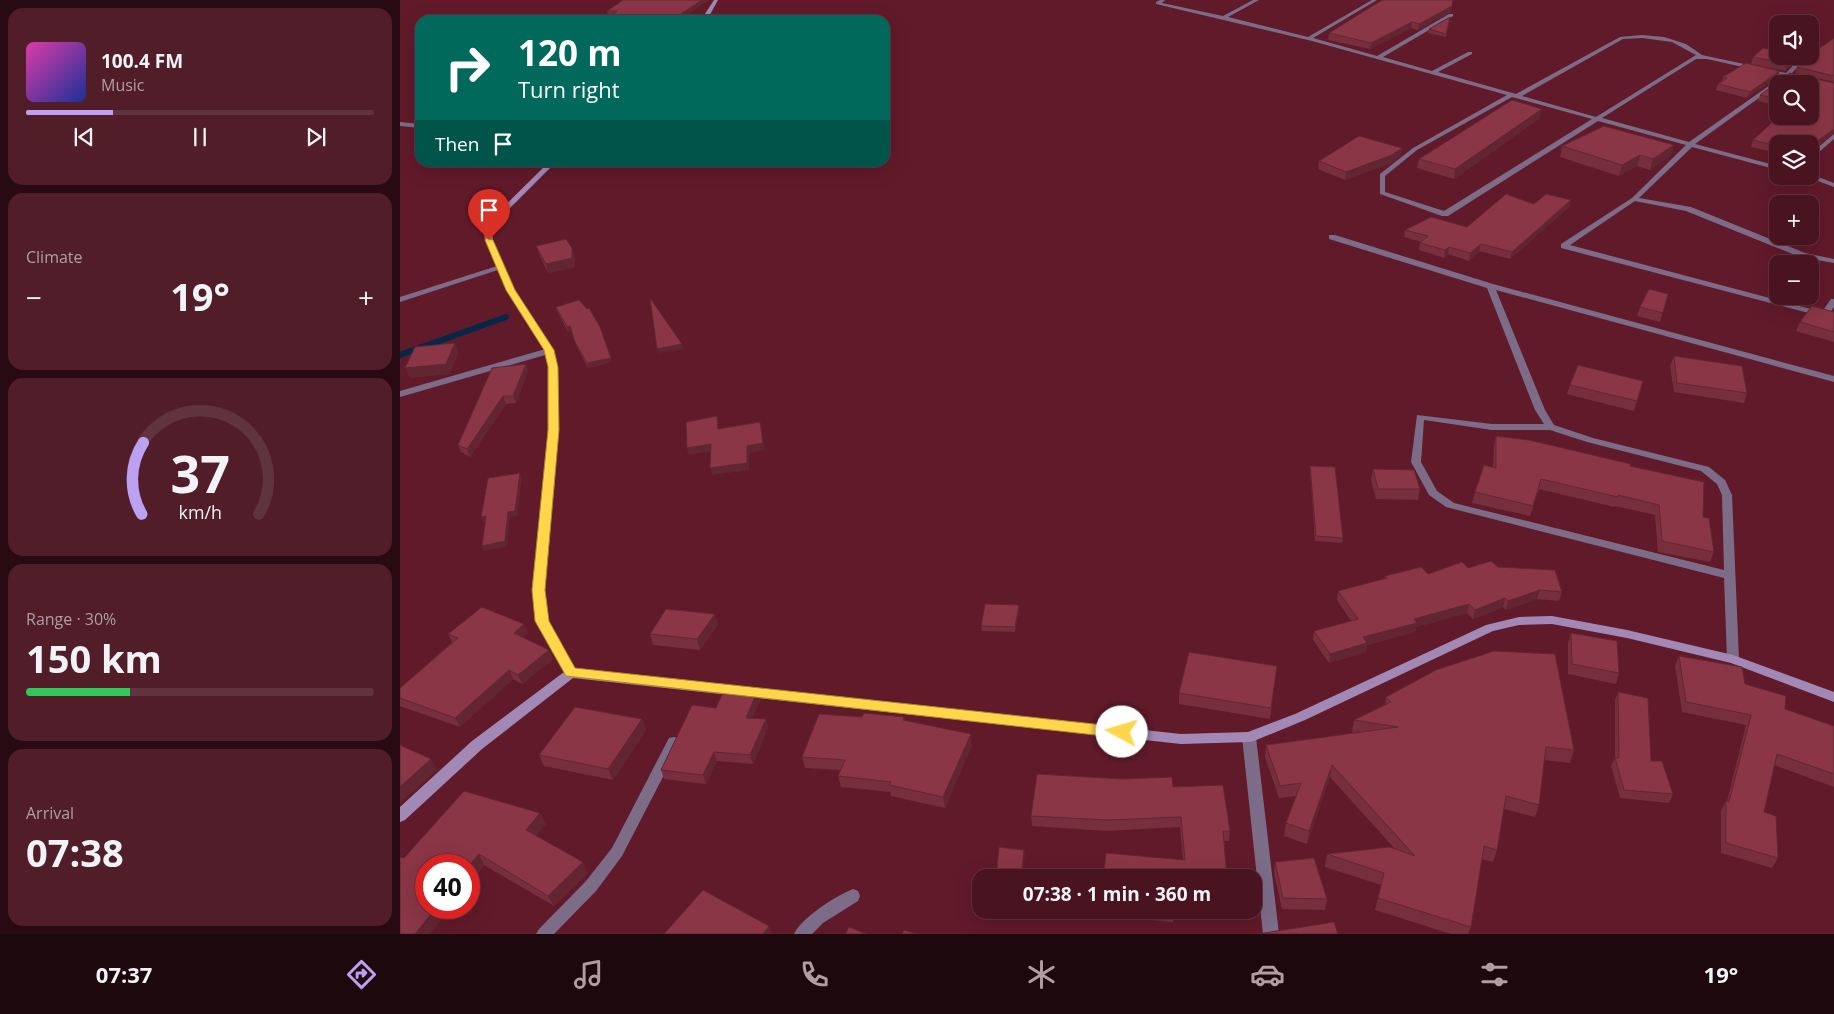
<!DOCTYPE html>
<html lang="en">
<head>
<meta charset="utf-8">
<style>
	:root { --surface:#491420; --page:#501d29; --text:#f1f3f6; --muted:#b19ea5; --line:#61333e; --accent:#bca0f2 }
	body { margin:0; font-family:"Open Sans",sans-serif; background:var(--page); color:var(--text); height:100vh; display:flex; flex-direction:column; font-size:19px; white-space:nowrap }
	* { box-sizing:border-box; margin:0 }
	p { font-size:16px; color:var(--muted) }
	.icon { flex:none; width:28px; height:28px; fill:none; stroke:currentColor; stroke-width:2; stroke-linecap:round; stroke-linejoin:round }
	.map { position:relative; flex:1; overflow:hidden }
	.sheet { display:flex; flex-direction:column; gap:8px; padding:8px; background:#280b12; width:400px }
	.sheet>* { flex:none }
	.hud { position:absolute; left:15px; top:15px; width:475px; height:152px; border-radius:15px; box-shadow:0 5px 20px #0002,0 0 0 1px var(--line); background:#00695c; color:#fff; overflow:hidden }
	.controls { position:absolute; left:1369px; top:15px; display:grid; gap:10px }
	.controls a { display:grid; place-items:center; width:50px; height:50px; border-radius:10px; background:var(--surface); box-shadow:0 5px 20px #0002,0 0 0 1px var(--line); font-size:25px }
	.speed { position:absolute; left:15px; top:854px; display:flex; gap:10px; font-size:25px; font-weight:700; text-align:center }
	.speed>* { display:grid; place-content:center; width:65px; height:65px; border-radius:50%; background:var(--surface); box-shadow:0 5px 20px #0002,0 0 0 1px var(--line); line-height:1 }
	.speed .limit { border:8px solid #d22; background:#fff; color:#111 }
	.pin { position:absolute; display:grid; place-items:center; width:42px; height:42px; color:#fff; margin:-51px -21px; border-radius:50% 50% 50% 0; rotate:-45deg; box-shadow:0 0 5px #0007 }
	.pin .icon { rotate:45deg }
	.me { position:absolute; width:55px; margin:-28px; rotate:276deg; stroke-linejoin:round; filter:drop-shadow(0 0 4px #0008) }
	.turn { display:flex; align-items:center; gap:18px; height:105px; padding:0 20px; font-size:22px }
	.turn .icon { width:65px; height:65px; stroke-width:2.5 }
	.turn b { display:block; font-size:35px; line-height:42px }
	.then { display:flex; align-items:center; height:48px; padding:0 20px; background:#0003; gap:10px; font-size:19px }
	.big { font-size:38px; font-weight:700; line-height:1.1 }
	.sheet .tile { flex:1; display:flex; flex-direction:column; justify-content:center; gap:8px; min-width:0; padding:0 18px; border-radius:15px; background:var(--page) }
	.sheet .dial { align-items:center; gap:0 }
	.dial svg { height:130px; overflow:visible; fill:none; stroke:var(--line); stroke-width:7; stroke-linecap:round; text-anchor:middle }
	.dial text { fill:var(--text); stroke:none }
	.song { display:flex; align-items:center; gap:15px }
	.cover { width:60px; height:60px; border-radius:8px; background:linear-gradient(135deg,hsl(320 70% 55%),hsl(230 70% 35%)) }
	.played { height:5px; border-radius:2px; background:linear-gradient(90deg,var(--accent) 25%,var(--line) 25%) }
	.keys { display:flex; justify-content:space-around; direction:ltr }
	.heat { display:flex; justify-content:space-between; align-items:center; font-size:28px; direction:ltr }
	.charge { height:8px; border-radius:4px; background:linear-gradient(90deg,#34c759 30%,var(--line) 0) }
	.trip { position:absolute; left:572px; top:869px; width:290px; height:50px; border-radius:15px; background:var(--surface); box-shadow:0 5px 20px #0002,0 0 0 1px var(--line); font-weight:700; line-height:50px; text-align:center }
	.dock { display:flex; height:80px; justify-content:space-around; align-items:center; background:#1d080d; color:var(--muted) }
	.dock .icon { width:35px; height:35px }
	.dock .active { color:var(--accent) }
	.dock b { font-size:22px; color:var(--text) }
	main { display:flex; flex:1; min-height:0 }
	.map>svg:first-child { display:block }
</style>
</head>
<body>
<main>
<section class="sheet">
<div class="tile">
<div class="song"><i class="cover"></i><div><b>100.4 FM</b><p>Music</p></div></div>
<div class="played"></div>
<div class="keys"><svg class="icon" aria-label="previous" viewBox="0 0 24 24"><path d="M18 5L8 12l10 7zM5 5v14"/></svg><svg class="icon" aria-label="pause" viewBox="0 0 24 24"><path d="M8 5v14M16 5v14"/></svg><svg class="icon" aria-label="next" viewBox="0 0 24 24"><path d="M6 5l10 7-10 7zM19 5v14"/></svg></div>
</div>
<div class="tile"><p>Climate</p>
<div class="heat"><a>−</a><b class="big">19°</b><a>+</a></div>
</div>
<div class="tile dial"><svg viewBox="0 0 100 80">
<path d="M14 69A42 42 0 1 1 86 69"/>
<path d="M14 69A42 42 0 0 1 15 25" stroke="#bca0f2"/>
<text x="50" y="56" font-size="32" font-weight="700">37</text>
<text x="50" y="72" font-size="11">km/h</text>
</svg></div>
<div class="tile"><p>Range · 30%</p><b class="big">150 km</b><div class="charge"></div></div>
<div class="tile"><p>Arrival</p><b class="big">07:38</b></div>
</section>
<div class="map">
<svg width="1434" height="934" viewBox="0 0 1434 934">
	<rect width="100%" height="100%" fill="#611a2a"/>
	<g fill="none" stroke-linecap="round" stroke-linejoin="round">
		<path stroke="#062847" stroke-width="6" d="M0,355L106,317"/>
		<path fill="#7c6c88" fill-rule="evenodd" d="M97,266H103L104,268L0,302V297Z"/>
		<path fill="#7c6c88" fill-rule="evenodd" d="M760,0H765L762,3L823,16L853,0H859L828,17L908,37L972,0H977L913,38L977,56L1049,14H1053V16L983,57L1032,71L1068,52H1072V54L1038,72L1116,94L1220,37L1242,35L1264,37L1286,44L1302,55L1386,73L1402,56H1408L1391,74L1403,77V79L1388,77L1295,144L1378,166V170L1292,147L1239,198L1291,207L1405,253L1434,259V263L1400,257L1286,211L1235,201L1170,245L1422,312L1431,299H1434V307L1427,317H1424L1161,248V244L1232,198L1286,145L1198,121L1048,216H1042L980,194V174L1013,148L1107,95L912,41L756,4V2ZM1242,38L1272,42L1296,55L1196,117L1122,96L1223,39ZM1296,59H1307L1383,76L1289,142L1202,118ZM1112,97L1192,119L1044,211L985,192V176L1017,150Z
			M0,122L20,124V128L0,126Z
			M1434,134V139L1410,160V154Z
			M1410,174L1434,183V187L1405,176H1410Z
			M929,235H935L1093,284L1434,376V382L1096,290L1145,410L1154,425L1193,438L1309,467L1325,480L1332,495L1339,659L1337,662L1333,663L1329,662L1327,659L1324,578L1046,507L1029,495L1011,462L1017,415L1092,424H1144L1135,410L1087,288L929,239ZM1024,420L1092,430H1150L1187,442L1301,471L1317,484L1322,495L1324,570L1054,503L1037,491L1021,462Z
			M149,348L153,351L152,353L0,397V391Z
			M849,732L854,733L856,737L879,934H863L842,737L844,733Z
			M274,737L279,738L281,742L222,856L196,891L154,934H136L139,929L186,881L212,848L269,738Z
			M453,889L458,891L460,896L458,901L423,923L412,934H394C402,917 436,896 453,889Z"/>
		<path fill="#a289b5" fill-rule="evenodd" d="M314,0H318L307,20H301Z
			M149,162H156L91,227L93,240L114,290L153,351L157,367L159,430L144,590L148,621L175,669L781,734L848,732L895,714L1086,625L1119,617L1152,616L1227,630L1333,655L1434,692V702L1331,663L1227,638L1152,624L1119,625L1093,631L905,720L854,741L849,742L781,744L173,678L82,749L5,820L0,822V807L72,741L164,672L136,621L132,590L149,430V367L145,351L106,290L85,240L83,227Z"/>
	</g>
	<path fill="#772e3d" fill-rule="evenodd" d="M309,0L212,15H208L207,11Z
		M1051,12L1018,30L1011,28L970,49L928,40L929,33Z
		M1050,17L1046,37L1028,33L1029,29Z
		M1434,38V82L1395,73L1397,67Z
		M1396,56L1394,62L1385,71L1351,64L1353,57Z
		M1380,71L1377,77L1347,98L1316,90L1318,84L1322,81L1323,77Z
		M1390,73L1434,83V133L1411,151L1410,156V144H1378V153L1351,147L1353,140L1379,117L1368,114L1370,108L1375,105L1358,101L1360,95ZM1378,84H1410V116H1378Z
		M1140,118L1054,179L1017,168L1019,159Z
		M1274,145L1271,155L1250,170L1237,166L1219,176L1160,157L1162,146Z
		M1002,148L1000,156L991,163L945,180L918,169L919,161Z
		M1134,204L1169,207L1110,259L1079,251L1069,261L1048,254L1044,258L1019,250L1020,243L1021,242L1004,237L1005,230L1067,227Z
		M136,246L175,257V267L148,273L139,254Z
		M1268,294L1260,322L1237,316L1240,307Z
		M156,307L212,362L188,368L177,347L172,331L168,332L157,311Z
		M1434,312V342L1396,331L1400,322Z
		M1274,356L1347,393L1344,403L1274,392L1270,366Z
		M92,368L128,371L116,403L106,404L70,457L61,452L58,445Z
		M1243,381L1234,411L1167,394L1170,385Z
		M1096,436L1230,466L1303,517L1314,552L1310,562L1258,552L1255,515L1215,506L1214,507L1139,489L1130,516L1072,503L1075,492L1093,468L1094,445Z
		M910,466L943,538L942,543L915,541L910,471Z
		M973,469L1020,489L1018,500L976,499L971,480Z
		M1098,567L1162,592L1159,601L1137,599L1106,610L1103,607L1073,619L1067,613L1016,627L1015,632L967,645L966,652L929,663L913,640L914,631L951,621L937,600L938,591L984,579L985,576L1028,574L1068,568Z
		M619,610L615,632L582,631L581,626Z
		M318,624L300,650L253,645L250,634Z
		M128,633L123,637L149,650L153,659L122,684L113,679L60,727L0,706V688L52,642L48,634Z
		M1171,633L1219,673L1216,684L1168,674V643Z
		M1279,656L1345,684L1385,709L1434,726V787L1374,765L1364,812L1378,858L1372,868L1321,853V811L1326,801H1327L1346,725L1282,712L1275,666Z
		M877,666L870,719L779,704V693Z
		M357,692L360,701L352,718L366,719L368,728L353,764L317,761L306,784L264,779L261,770L316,708Z
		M1218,692L1251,761L1273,794L1269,803L1220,798L1211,766L1215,758V700Z
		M986,697L1174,750L1170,763L1144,760L1139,805L1135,817L1104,809L1097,850L1093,862L1082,859L1071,927L1068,934H1051L975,910L981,885L925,867L927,854L995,849L930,777L907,844L884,836L886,823L896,796L879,798L865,757L866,745L955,733L952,732L954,720L985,705Z
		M462,717H504L505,721L572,745L545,808L491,796L490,792L441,787L438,776L441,770L405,768L402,757Z
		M242,719L246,730L213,780L144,766L139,755Z
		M773,787L830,831L829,841H824L827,878L783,860L780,827L706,831L632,826L631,816Z
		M146,824L136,835L188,873L154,906L84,865L69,885V865L4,858Z
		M875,862L927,899L925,910L882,909L874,873Z
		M700,910H774L773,922L700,915Z"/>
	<path fill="#612632" d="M302,0H309L280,20H272Z
		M1053,0L1051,12L1018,30L1019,24Z
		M1012,22L1011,28L970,49L971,43Z
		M1395,56H1396L1394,62L1385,71L1388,64Z
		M1380,71L1377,77L1347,98L1350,92Z
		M1142,109L1140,118L1054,179L1055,169Z
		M1434,129V133L1410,152L1411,146Z
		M1274,145L1271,155L1250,170L1253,159Z
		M1002,148L1000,156L991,163L945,180L946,172Z
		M1240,155L1237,166L1219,176L1222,165Z
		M1171,200L1169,207L1110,259L1112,252Z
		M1081,244L1079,251L1069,261L1070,253Z
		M1049,247L1048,254L1044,258L1045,250Z
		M172,248L175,257V267L148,273L146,264Z
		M170,326L172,331L168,332L167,327Z
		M55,343L59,352L50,374L10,378L5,368Z
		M282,344L283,349L258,353L257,349Z
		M211,358L212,362L188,368L187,363Z
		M126,364L128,371L116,403L113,396Z
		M103,396L106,404L70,457L67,449Z
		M360,422L365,450L349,453V470L312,475L310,468L347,446Z
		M311,444L312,451L289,455L287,448Z
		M120,473L122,478L117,516L110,517L107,547L84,551L82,546L108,512Z
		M86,516L88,521L83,522L81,517Z
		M1140,590L1137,599L1106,610L1108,601Z
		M1105,598L1103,607L1073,619L1075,610Z
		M1069,604L1067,613L1016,627L1015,632L967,645L966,652L929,663L930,654L963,637L1014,619Z
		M619,605V610L615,632V627Z
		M315,614L318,624L300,650L297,639Z
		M124,624L128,633L118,642L114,633Z
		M149,650L153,659L122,684L118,675Z
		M109,670L113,679L60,727L55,718Z
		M357,692L360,701L348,727L346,718Z
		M242,719L246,730L213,780L208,769Z
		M366,719L368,728L353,764L350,755Z
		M571,734L572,745L545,808L543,797Z
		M314,752L317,761L306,784L303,775Z
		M31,759L37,770L0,803V787Z
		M932,765L930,777L907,844L909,831Z
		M140,813L146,824L132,841L126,830Z
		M624,850L625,855L622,878H621Z
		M79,854L84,865L69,885V866Z
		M183,862L188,873L154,906L148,896Z
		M36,908H51L30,934H15Z
		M369,926L372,934H363Z"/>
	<path fill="#8a3647" stroke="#612632" d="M223,0H302L272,20H206L217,11H207Z
		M982,0H1053L1052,6L1019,24L1012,22L971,43L929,33Z
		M1050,17L1046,34L1029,29Z
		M1434,38V76L1397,67L1405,58L1408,56H1410V55Z
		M1363,48L1378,51V56H1395L1388,64L1353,57Z
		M1346,63L1380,71L1350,92L1318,84L1327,78L1323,77Z
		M1390,73L1434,83V129L1411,146V154L1410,144H1378V146L1353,140L1379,116H1410V84H1378V99L1360,95Z
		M1112,100L1142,109L1055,169L1019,159Z
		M1378,103V110L1370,108Z
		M1204,126L1274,145L1253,159L1240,155L1222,165L1162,146Z
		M959,136L1002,148L992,155L946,172L919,161Z
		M1106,194L1134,204L1146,194L1171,200L1112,252L1081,244L1070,253L1049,247L1045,250L1020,243L1028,236L1005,230L1031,217L1067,227Z
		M166,239L172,248V258L146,264L136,246Z
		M1249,289L1268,294L1263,313L1240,307Z
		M250,298L282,344L257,349Z
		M179,300L187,309L189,308L200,327L211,358L187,363L175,342L170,326L167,327L156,307Z
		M1412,306L1434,312V332L1400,322Z
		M55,343L46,364L5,368L15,347Z
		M1274,356L1342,366L1347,393L1277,383Z
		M126,364L113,396H103L67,449L58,445L92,368Z
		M1178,365L1243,381L1237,401L1170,385Z
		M317,416L318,429L360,422L363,443L347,446V463L310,468L311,444L287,448L286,422Z
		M1096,436L1129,440L1231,464L1230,466L1304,482L1303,517L1309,518L1314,552L1262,541L1259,505L1218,495V497L1141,479L1133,506L1075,492L1084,465L1096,468Z
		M910,466L935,467L943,538L916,536Z
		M973,469L1014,470L1020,489H978Z
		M120,473L115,511L108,512L105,541L82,546L86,516L81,517L88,478Z
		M1091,561L1098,567L1155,570L1162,592L1140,590L1108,601L1105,598L1075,610L1069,604L1014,619L1017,623L963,637L967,643L930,654L914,631L958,619L938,591L987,578L985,576L1021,567L1028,574L1062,562L1068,568Z
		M585,604L619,605L615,627L581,626Z
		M82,607L124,624L114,633L149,650L118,675L109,670L55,718L0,698V688L58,638L48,634Z
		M266,609L315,614L297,639L250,634Z
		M1171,633L1217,641L1219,673L1172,664Z
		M1094,651L1155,654L1174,750L1146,747L1139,805L1106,796L1097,850L1084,846L1071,927L978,898L984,873L927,854L990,847L1015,856L932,765L909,831L886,823L901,783L880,786L866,745L998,727L954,720L991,702L986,697L1036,670Z
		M789,652L877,666L871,708L779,693Z
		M1279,656L1342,667L1345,684L1386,696L1385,709L1434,726V774L1377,754L1364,812L1376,816L1378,858L1326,843V801L1329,802L1351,715L1286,702Z
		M324,690L357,692L346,718L366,719L350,755L314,752L303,775L261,770L292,705L316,708Z
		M1218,692L1248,698L1251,761H1262L1273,794L1224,790L1215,758H1219Z
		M175,707L242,719L208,769L139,755Z
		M464,713L504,717L503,720L571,734L543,797L489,785L491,782L438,776L445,760L402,757L419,714L462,717Z
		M0,745L31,759L0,787Z
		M637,774L723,779L772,777L773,787L823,785L830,831H823L827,878H703L706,853L785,860L781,817L706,820L631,816Z
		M64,791L140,813L126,830L183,862L148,896L79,854L69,866V865H26V908H36L15,934H0V857L4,858Z
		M599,847L624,850L621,878H596Z
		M914,858L927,899L883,898L875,862Z
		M303,890L369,926L363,934H264Z
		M753,910H773V912Z
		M934,922L938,934H858Z
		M449,927L467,934H445Z
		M504,930L518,934H502Z"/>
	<path fill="#ffd54a" stroke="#a68a30" d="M86,238L93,240L115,290L154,350L158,367L159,430L145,590L149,621L175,668L722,727L727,728L730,732L727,737L722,738L166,676L135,621L132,590L148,430V367L144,350L106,290L85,240Z"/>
</svg>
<div class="controls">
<a><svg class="icon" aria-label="sound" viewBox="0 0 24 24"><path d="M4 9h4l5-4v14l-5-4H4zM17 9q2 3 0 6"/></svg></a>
<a><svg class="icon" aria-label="search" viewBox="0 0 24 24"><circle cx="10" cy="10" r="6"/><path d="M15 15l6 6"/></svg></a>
<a><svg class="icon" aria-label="layers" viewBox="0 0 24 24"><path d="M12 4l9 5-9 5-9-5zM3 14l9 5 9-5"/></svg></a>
<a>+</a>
<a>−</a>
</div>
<div class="speed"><div class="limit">40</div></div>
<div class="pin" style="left:89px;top:240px;background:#d93025"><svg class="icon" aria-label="arrive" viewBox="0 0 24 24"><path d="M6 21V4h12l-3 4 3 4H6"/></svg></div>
<svg class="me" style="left:722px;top:732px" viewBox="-20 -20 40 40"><circle r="19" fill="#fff"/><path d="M0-13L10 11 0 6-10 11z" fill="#ffd54a"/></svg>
<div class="trip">07:38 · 1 min · 360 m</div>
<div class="hud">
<div class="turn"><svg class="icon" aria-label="right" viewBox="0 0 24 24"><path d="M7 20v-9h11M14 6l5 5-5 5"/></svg><div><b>120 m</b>Turn right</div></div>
<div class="then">Then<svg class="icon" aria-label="arrive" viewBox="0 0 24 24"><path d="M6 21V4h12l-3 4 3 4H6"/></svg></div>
</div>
</div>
</main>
<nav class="dock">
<b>07:37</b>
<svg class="icon active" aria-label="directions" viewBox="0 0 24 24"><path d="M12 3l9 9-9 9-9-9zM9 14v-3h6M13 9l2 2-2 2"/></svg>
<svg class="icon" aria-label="music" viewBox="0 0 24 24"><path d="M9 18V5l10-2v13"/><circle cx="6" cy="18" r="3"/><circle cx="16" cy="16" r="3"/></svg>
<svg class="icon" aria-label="phone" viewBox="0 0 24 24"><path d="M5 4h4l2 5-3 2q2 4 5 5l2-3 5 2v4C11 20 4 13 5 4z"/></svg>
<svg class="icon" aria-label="climate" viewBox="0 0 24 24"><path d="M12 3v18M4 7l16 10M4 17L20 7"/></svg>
<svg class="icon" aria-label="car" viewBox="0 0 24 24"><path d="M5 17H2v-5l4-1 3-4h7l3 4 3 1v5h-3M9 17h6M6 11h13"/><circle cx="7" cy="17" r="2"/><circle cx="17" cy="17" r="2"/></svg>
<svg class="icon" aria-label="filters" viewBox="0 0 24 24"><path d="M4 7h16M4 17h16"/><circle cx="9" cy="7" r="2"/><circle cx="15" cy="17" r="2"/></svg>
<b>19°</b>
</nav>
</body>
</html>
